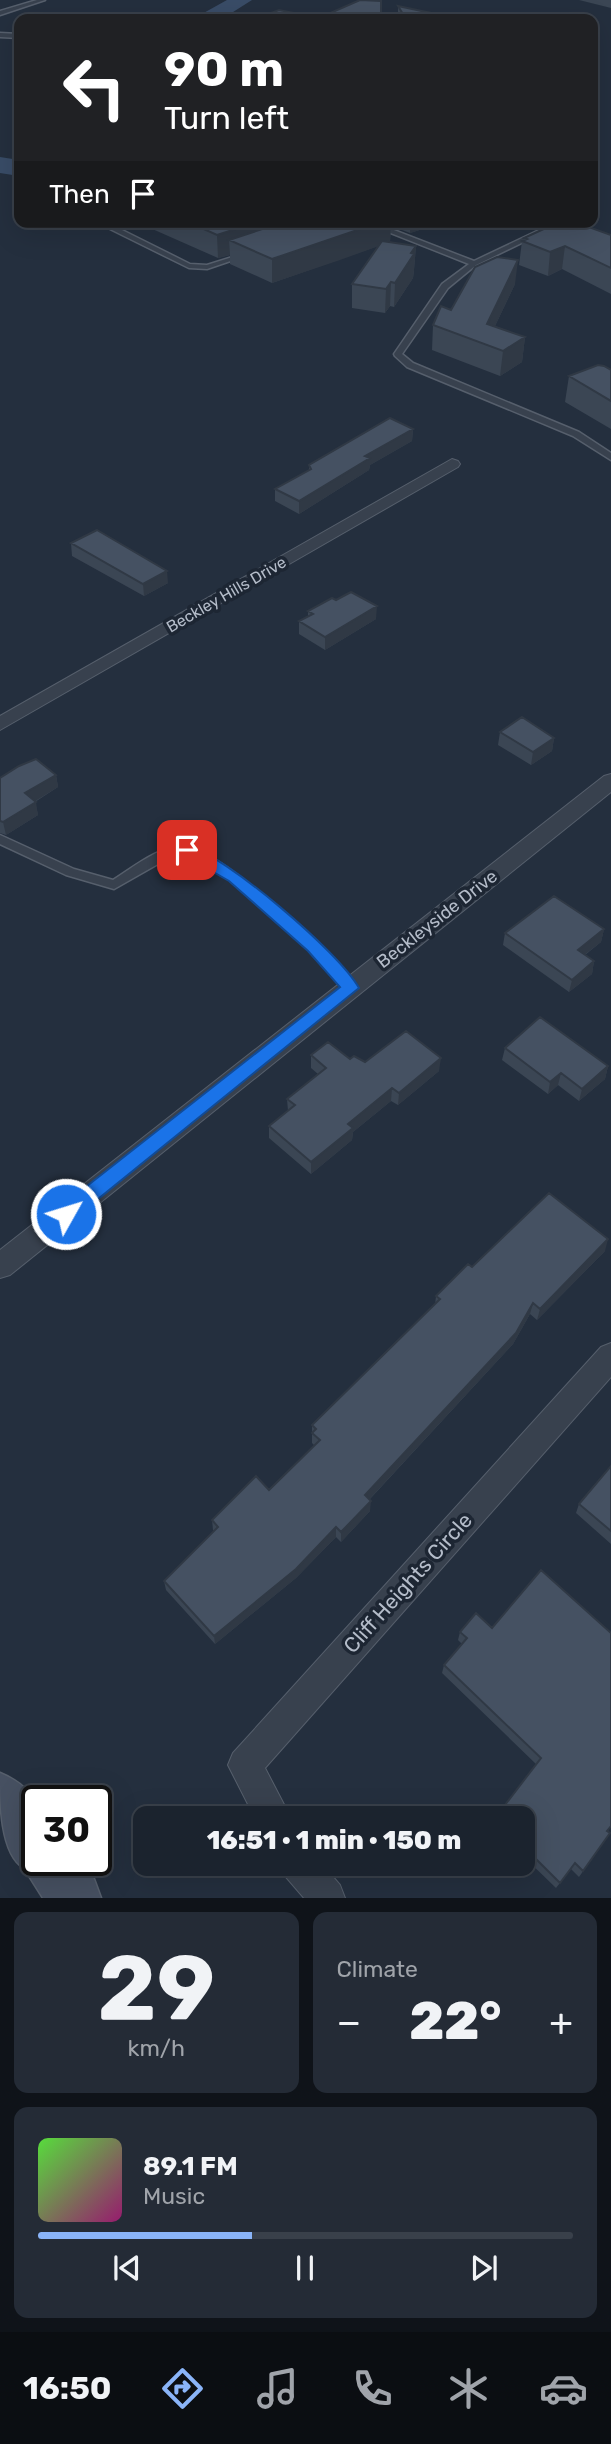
<!DOCTYPE html>
<html lang="en">
<head>
<meta charset="utf-8">
<style>
	:root { --surface:#1b232e; --page:#242b36; --text:#f1f3f6; --muted:#a0a4aa; --line:#39404a; --accent:#8ab4f8 }
	body { margin:0; font-family:Rubik,sans-serif; background:var(--page); color:var(--text); height:100vh; display:flex; flex-direction:column; font-size:26px; white-space:nowrap }
	* { box-sizing:border-box; margin:0 }
	p { font-size:23px; color:var(--muted) }
	.icon { flex:none; width:38px; height:38px; fill:none; stroke:currentColor; stroke-width:2; stroke-linecap:round; stroke-linejoin:round }
	.map { position:relative; height:1898px; overflow:hidden }
	.panel { display:flex; flex-direction:column; gap:14px; padding:14px; background:#0f1319; flex:1 }
	.panel>* { flex:none }
	.top-card { position:absolute; left:14px; top:14px; width:584px; height:214px; border-radius:14px; box-shadow:0 7px 28px #0002,0 0 0 2px var(--line); background:#202124; color:#fff; overflow:hidden }
	.speed { position:absolute; left:21px; top:1785px; display:flex; gap:14px; font-size:35px; font-weight:700; text-align:center }
	.speed>* { display:grid; place-content:center; width:91px; height:91px; border-radius:50%; background:var(--surface); box-shadow:0 7px 28px #0002,0 0 0 2px var(--line); line-height:1 }
	.speed .limit { border:4px solid #111; border-radius:10px; background:#fff; color:#111 }
	.pin { position:absolute; display:grid; place-items:center; width:60px; height:60px; color:#fff; margin:-30px; border-radius:14px; box-shadow:0 4px 10px #0006 }
	.me { position:absolute; width:77px; margin:-38px; rotate:51deg; stroke-linejoin:round; filter:drop-shadow(0 0 5px #0008) }
	.turn { display:flex; align-items:center; gap:24px; height:147px; padding:0 35px; font-size:32px }
	.turn .icon { width:91px; height:91px; stroke-width:2.5 }
	.turn b { display:block; font-size:49px; line-height:60px }
	.then { display:flex; align-items:center; height:66px; padding:0 35px; background:#0003; gap:14px; font-size:26px }
	.big { font-size:52px; font-weight:800; line-height:1.1 }
	.panel .tile { flex:1; display:flex; flex-direction:column; justify-content:center; gap:10px; min-width:0; padding:0 24px; border-radius:14px; background:var(--page) }
	.panel .dial { align-items:center; gap:0 }
	.dial b { font-size:91px; line-height:1 }
	.song { display:flex; align-items:center; gap:21px }
	.cover { width:84px; height:84px; border-radius:10px; background:linear-gradient(135deg,hsl(110 70% 55%),hsl(320 70% 35%)) }
	.played { height:7px; border-radius:4px; background:linear-gradient(90deg,var(--accent) 40%,var(--line) 40%) }
	.keys { display:flex; justify-content:space-around; direction:ltr }
	.heat { display:flex; justify-content:space-between; align-items:center; font-size:38px; direction:ltr }
	.panel .tiles { flex:1; display:grid; gap:14px; grid-template-columns:1fr 1fr }
	.tile:last-child { grid-column:span 2 }
	.trip { position:absolute; left:133px; top:1806px; width:402px; height:70px; border-radius:14px; background:var(--surface); box-shadow:0 7px 28px #0002,0 0 0 2px var(--line); font-weight:800; line-height:70px; text-align:center }
	.dock { display:flex; height:112px; justify-content:space-around; align-items:center; background:#0b0e12; color:var(--muted) }
	.dock .icon { width:49px; height:49px }
	.dock .on { color:var(--accent) }
	.dock b { font-size:32px; color:var(--text) }
	.map>svg:first-child { display:block }
</style>
</head>
<body>
<div class="map">
<svg width="611" height="1898" viewBox="0 0 611 1898">
	<rect width="100%" height="100%" fill="#242f3e"/>
	<g fill="none" stroke-linecap="round" stroke-linejoin="round">
		<path fill="#394c67" fill-rule="evenodd" d="M227,0H252L222,19H197L200,15Z
			M0,157L19,160V176L0,173Z"/>
		<defs>
			<path id="service" d="M37,0H45L0,15V11Z
				M0,33L19,34V38L0,37Z
				M106,222H112V225L190,264L207,265L245,253L248,255L207,269L189,268L106,227Z
				M363,222H373L474,261L556,222H565L476,265L448,288L402,354L413,363L579,432L611,453V460L573,436L407,367L395,356L394,354L442,284L469,264Z
				M0,835L74,869L113,880C134,867 158,846 184,846C216,846 339,959 357,988L355,991H347L309,950L230,880L185,854L172,856L114,889L66,875L0,844Z"/>
			<path id="minor" d="M452,459L458,461L460,464L458,467L0,730V716Z
				M611,774V792L10,1275L0,1278V1250L604,776Z
				M611,1343V1377L265,1768L291,1818H255L228,1765L233,1753L601,1347Z
				M281,1864H322L340,1885L345,1898H304L286,1877Z"/>
			<path id="secondary" d="M0,1773C46,1792 37,1818 37,1860H79L94,1879L101,1898H43L24,1868C0,1854 0,1801 0,1773Z"/>
		</defs>
		<use href="#service" stroke="#565f6c" stroke-width="3"/>
		<use href="#minor" stroke="#565f6c" stroke-width="2"/>
		<use href="#secondary" stroke="#565f6c" stroke-width="3"/>
		<use href="#service" fill="#38414e" fill-rule="evenodd"/>
		<use href="#minor" fill="#38414e" fill-rule="evenodd"/>
		<use href="#secondary" fill="#465061" fill-rule="evenodd"/>
	</g>
	<path fill="#3b4654" d="M579,0H611V8Z
		M398,6L435,19H398Z
		M140,222H445L410,233L391,226L390,242H389L416,246L414,270L413,278L394,307L390,306L385,313L352,308V284L378,246L272,283L230,264V255L218,258L141,224Z
		M611,235V294L562,269L548,276L519,265L522,241L524,240V238Z
		M515,284L495,326L525,337L522,362L500,376L432,350L433,325L451,310Z
		M611,370V429L565,402L569,376Z
		M413,429L412,441L370,465L369,470L299,514L275,501V489L309,470V465Z
		M71,543L168,583L144,596L72,556Z
		M336,600L376,619L325,650L299,634V621L308,616V611Z
		M500,732L554,738L552,751L531,765L498,745Z
		M56,775L58,787L35,802L38,815L6,835L0,833V778Z
		M604,929L601,942L585,955L594,961L592,974L569,992L503,945L505,933Z
		M505,1048L608,1066L605,1079L579,1101L558,1085L548,1094L502,1060Z
		M311,1055L350,1059L365,1062L439,1071L398,1105L391,1101L353,1132L352,1140L311,1174L269,1138V1126L288,1111L287,1099L318,1074L311,1068Z
		M605,1251L537,1320L530,1314L513,1344L370,1499V1511L341,1542L336,1537L296,1578L215,1644L166,1590L164,1581L214,1531L213,1530L212,1520L269,1490L315,1446L312,1443V1425L435,1305L436,1296L472,1267Z
		M611,1466V1544L576,1513L579,1504Z
		M476,1613L610,1833L579,1877L571,1869L556,1888L523,1856V1818L536,1764L442,1673L444,1665L462,1644L458,1640L460,1632Z"/>
	<path fill="#303945" d="M258,222H333L229,240L230,255L218,258L217,235Z
		M381,222H391L390,242L340,260L272,283V259Z
		M410,222H445L410,233Z
		M416,246L414,270L413,278L394,307L395,283Z
		M565,246L562,269L548,276L550,252Z
		M518,260L515,284L486,345L487,324Z
		M391,282L390,306L385,313L386,289Z
		M525,337L522,362L500,376L503,351Z
		M413,429L412,441L370,465L369,470L299,514V501L365,456Z
		M167,571L168,583L144,596L143,584Z
		M377,606L376,619L325,650V637Z
		M554,738L552,751L531,765L533,752Z
		M56,775L58,787L27,806L25,793Z
		M36,802L38,815L6,835L3,822Z
		M604,929L601,942L575,962L578,950Z
		M594,961L592,974L569,992L572,980Z
		M441,1058L439,1071L398,1105L399,1093Z
		M608,1066L605,1079L579,1101L582,1089Z
		M561,1073L558,1085L548,1094L550,1082Z
		M392,1088L391,1101L353,1132L352,1140L311,1174V1162L348,1124Z
		M608,1239L605,1251L537,1320L540,1309Z
		M533,1303L530,1314L513,1344L364,1505L365,1495Z
		M371,1501L370,1511L341,1542V1532Z
		M336,1527V1537L296,1578L215,1644L214,1636Z"/>
	<path fill="#455162" stroke="#303945" stroke-width="2" d="M360,0L381,1V19H255L279,10L319,18Z
		M398,6L431,13L435,19H406Z
		M188,222H258L217,235Z
		M284,222H381L272,259L229,240Z
		M559,222H575L611,235V268L565,246L550,252L522,241L527,239L524,238Z
		M382,241L416,246L411,253L414,254L395,283L391,282L386,289L352,284Z
		M497,257L518,260L487,324L525,337L503,351L433,325L441,306L451,310L475,267Z
		M598,365L604,366L611,370V401L569,376Z
		M390,418L413,429L365,456L370,458L299,501L275,489L311,469L309,465Z
		M97,530L167,571L143,584L71,543Z
		M351,592L377,606L325,637L299,621L313,614L308,611L332,598L336,600Z
		M522,717L554,738L533,752L500,732Z
		M36,759L56,775L25,793L36,802L3,822L0,821V778L19,766Z
		M554,896L604,929L578,950L594,961L572,980L505,933Z
		M540,1017L608,1066L582,1089L561,1073L550,1082L505,1048Z
		M406,1031L441,1058L399,1093L392,1088L348,1124L353,1128L311,1162L269,1126L295,1105L287,1099L326,1068L311,1055L328,1042L350,1059L354,1056L365,1062Z
		M549,1193L608,1239L540,1309L533,1303L516,1333L365,1495L371,1501L341,1532L336,1527L296,1569L214,1636L164,1581L218,1527L212,1520L256,1476L269,1490L320,1440L312,1433L316,1429L312,1425L440,1299L436,1296L468,1264L472,1267Z
		M611,1466V1531L579,1504Z
		M541,1570L611,1633V1826L607,1831L610,1833L583,1871L575,1863L560,1883L523,1846V1818H495L541,1758L444,1665L467,1638L460,1632L476,1613L492,1628Z"/>
	<path fill="#1a73e8" stroke="#114b97" stroke-width="2" d="M187,845C226,856 339,952 359,988L72,1220L66,1222L59,1220L57,1214L59,1208L340,987L308,951L229,881L182,854L180,850Z"/>
	<g text-anchor="middle" stroke-width="7" stroke-linejoin="round" paint-order="stroke">
		<g font-size="16" fill="#b4bcc9" stroke="#1d2633">
			<text transform="translate(226 594) rotate(-30)" y="6">Beckley Hills Drive</text>
		</g>
		<g font-size="18" fill="#b4bcc9" stroke="#1d2633">
			<text transform="translate(437 919) rotate(-38)" y="6">Beckleyside Drive</text>
		</g>
		<g font-size="21" fill="#b4bcc9" stroke="#1d2633">
			<text transform="translate(408 1583) rotate(-48)" y="7">Cliff Heights Circle</text>
		</g>
	</g>
</svg>
<div class="speed"><div class="limit">30</div></div>
<div class="pin" style="left:187px;top:850px;background:#d93025"><svg class="icon" aria-label="arrive" viewBox="0 0 24 24"><path d="M6 21V4h12l-3 4 3 4H6"/></svg></div>
<svg class="me" style="left:66px;top:1214px" viewBox="-20 -20 40 40"><circle r="17" fill="#1a73e8" stroke="#fff" stroke-width="3"/><path d="M0-11L8 9 0 5-8 9z" fill="#fff"/></svg>
<div class="trip">16:51 · 1 min · 150 m</div>
<div class="top-card">
<div class="turn"><svg class="icon" aria-label="left" viewBox="0 0 24 24"><path d="M17 20v-9H6M10 6l-5 5 5 5"/></svg><div><b>90 m</b>Turn left</div></div>
<div class="then">Then<svg class="icon" aria-label="arrive" viewBox="0 0 24 24"><path d="M6 21V4h12l-3 4 3 4H6"/></svg></div>
</div>
</div>
<section class="panel">
<div class="tiles">
<div class="tile dial"><b>29</b><p>km/h</p></div>
<div class="tile"><p>Climate</p>
<div class="heat"><a>−</a><b class="big">22°</b><a>+</a></div>
</div>
<div class="tile">
<div class="song"><i class="cover"></i><div><b>89.1 FM</b><p>Music</p></div></div>
<div class="played"></div>
<div class="keys"><svg class="icon" aria-label="previous" viewBox="0 0 24 24"><path d="M18 5L8 12l10 7zM5 5v14"/></svg><svg class="icon" aria-label="pause" viewBox="0 0 24 24"><path d="M8 5v14M16 5v14"/></svg><svg class="icon" aria-label="next" viewBox="0 0 24 24"><path d="M6 5l10 7-10 7zM19 5v14"/></svg></div>
</div>
</div>
</section>
<nav class="dock">
<b>16:50</b>
<svg class="icon on" aria-label="directions" viewBox="0 0 24 24"><path d="M12 3l9 9-9 9-9-9zM9 14v-3h6M13 9l2 2-2 2"/></svg>
<svg class="icon" aria-label="music" viewBox="0 0 24 24"><path d="M9 18V5l10-2v13"/><circle cx="6" cy="18" r="3"/><circle cx="16" cy="16" r="3"/></svg>
<svg class="icon" aria-label="phone" viewBox="0 0 24 24"><path d="M5 4h4l2 5-3 2q2 4 5 5l2-3 5 2v4C11 20 4 13 5 4z"/></svg>
<svg class="icon" aria-label="climate" viewBox="0 0 24 24"><path d="M12 3v18M4 7l16 10M4 17L20 7"/></svg>
<svg class="icon" aria-label="car" viewBox="0 0 24 24"><path d="M5 17H2v-5l4-1 3-4h7l3 4 3 1v5h-3M9 17h6M6 11h13"/><circle cx="7" cy="17" r="2"/><circle cx="17" cy="17" r="2"/></svg>
</nav>
</body>
</html>
